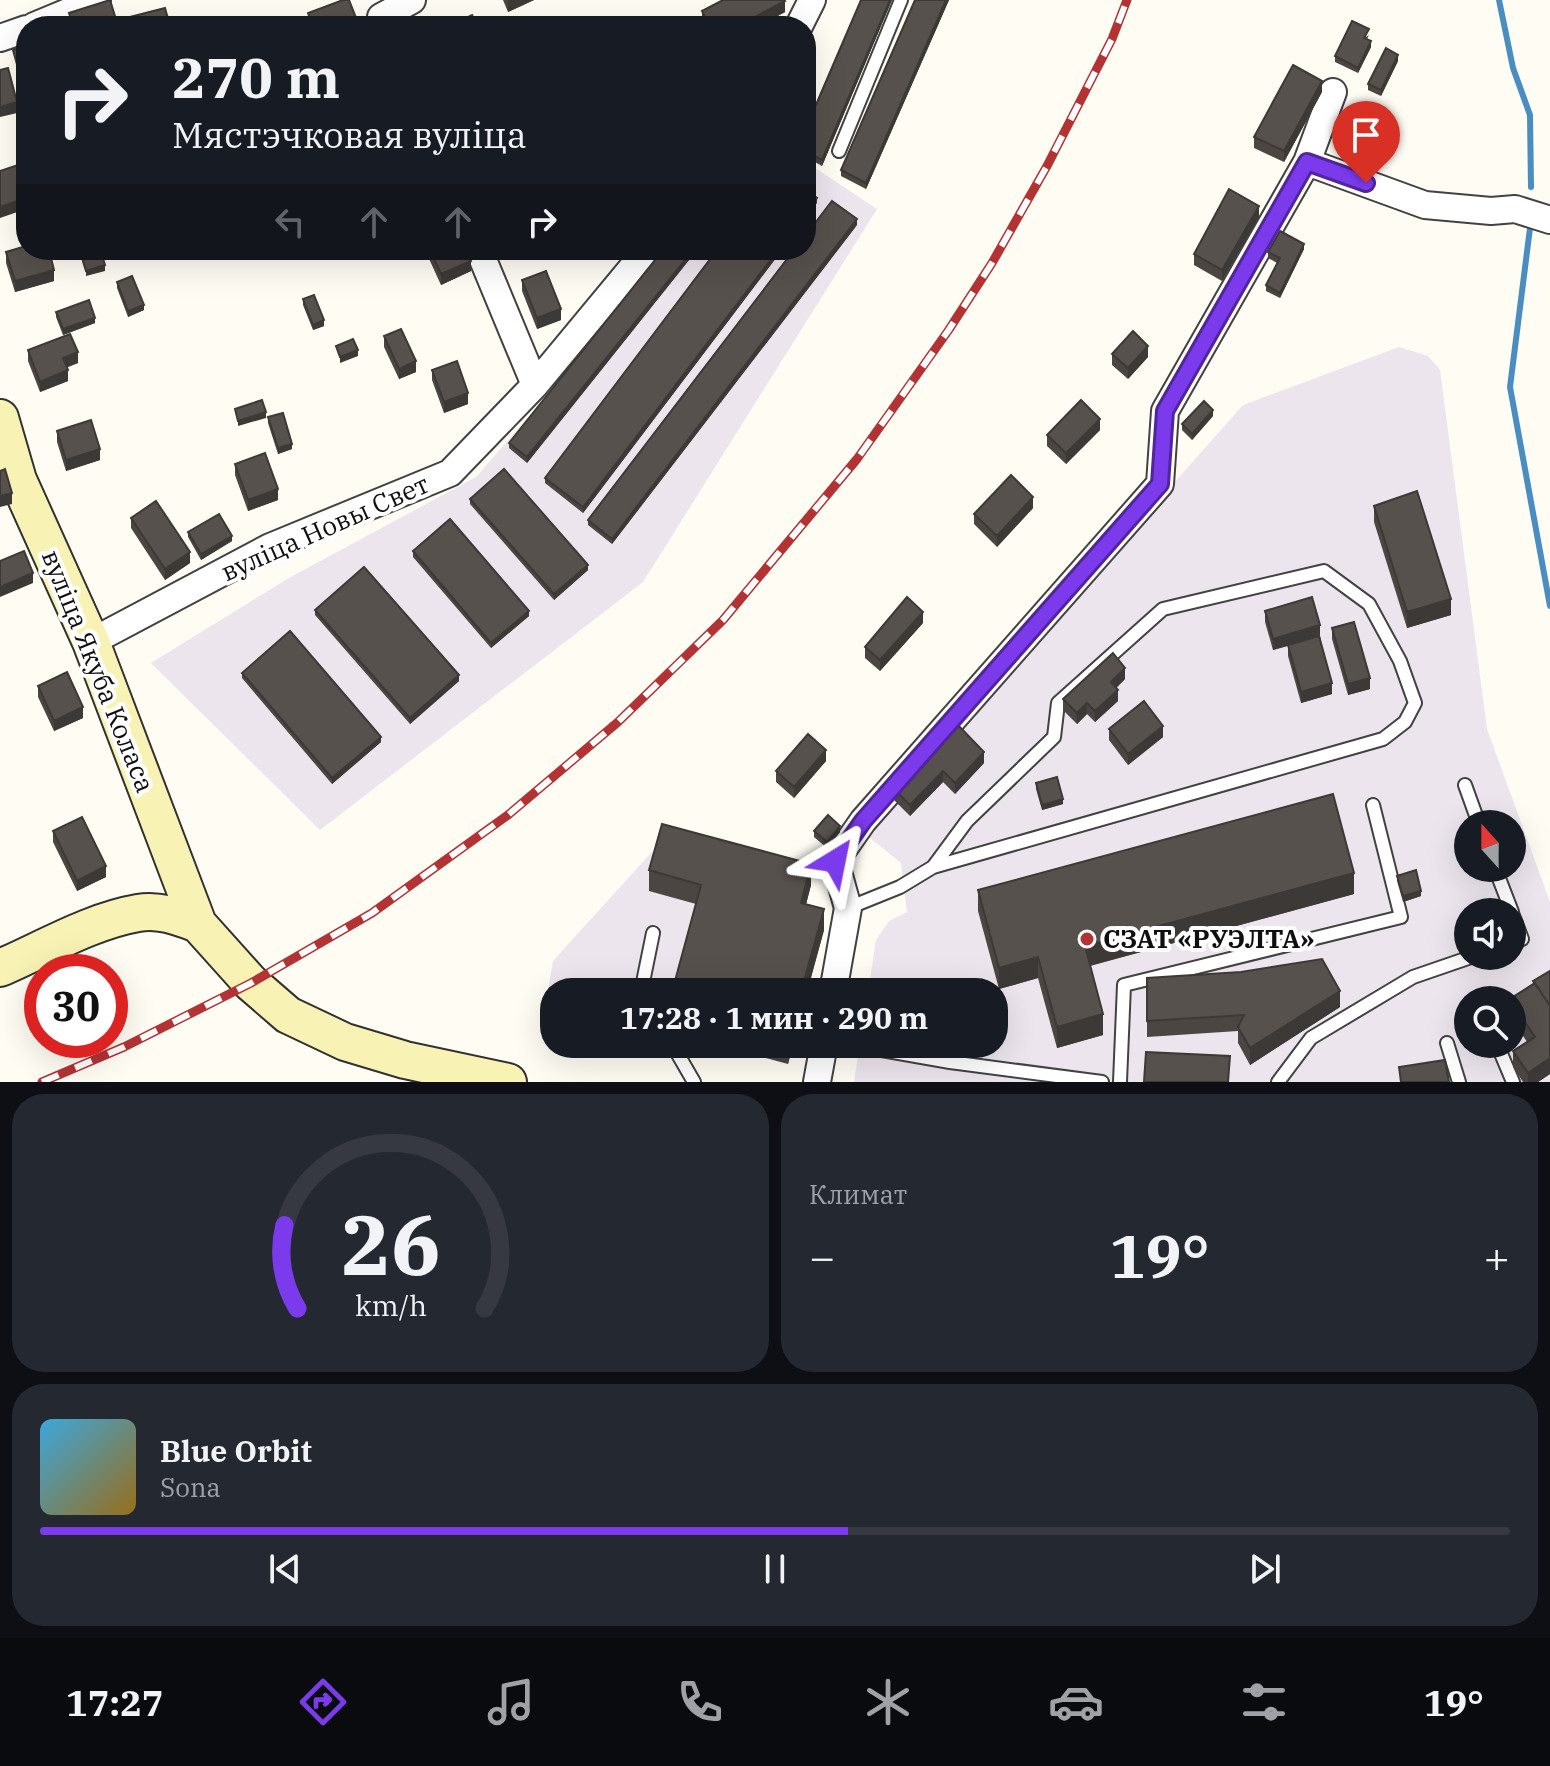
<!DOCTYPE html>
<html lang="ru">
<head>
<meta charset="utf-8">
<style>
	:root { --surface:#171b24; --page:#242831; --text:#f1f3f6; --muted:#9ea1a6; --line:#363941; --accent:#7c3aed }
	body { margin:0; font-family:"IBM Plex Serif",serif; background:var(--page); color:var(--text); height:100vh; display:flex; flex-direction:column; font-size:30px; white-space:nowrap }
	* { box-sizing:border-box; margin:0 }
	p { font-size:26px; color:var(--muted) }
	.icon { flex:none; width:44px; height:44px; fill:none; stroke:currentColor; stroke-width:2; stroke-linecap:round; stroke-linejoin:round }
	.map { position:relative; height:1082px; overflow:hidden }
	.side { display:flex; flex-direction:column; gap:12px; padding:12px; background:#0d0f14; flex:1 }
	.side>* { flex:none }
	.top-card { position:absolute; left:16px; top:16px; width:800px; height:244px; border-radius:32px; box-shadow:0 8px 32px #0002; background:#171b24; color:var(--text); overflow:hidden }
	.needle { width:52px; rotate:339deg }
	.tools { position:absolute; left:1454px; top:810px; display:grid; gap:16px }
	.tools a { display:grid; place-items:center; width:72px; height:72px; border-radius:50%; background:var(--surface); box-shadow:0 8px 32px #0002; font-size:40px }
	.speed { position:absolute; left:24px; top:954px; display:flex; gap:16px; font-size:40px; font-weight:700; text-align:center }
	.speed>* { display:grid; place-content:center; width:104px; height:104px; border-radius:50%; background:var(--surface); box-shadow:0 8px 32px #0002; line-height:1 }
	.speed .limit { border:12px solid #d22; background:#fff; color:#111 }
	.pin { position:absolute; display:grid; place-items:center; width:68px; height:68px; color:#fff; margin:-82px -34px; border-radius:50% 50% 50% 0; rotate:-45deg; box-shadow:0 0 8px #0007 }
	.pin .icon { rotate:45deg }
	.me { position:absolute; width:88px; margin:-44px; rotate:35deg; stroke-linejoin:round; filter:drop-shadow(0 0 6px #0008) }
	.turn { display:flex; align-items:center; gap:28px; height:168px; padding:0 24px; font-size:36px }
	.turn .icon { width:104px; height:104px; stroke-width:2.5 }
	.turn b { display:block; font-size:56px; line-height:68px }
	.lanes { display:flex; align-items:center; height:76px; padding:0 24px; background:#0003; justify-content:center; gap:40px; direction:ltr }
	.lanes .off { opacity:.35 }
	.big { font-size:60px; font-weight:700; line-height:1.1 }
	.side .card { flex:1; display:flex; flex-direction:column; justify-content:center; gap:12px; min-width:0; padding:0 28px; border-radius:32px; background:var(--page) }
	.side .dial { align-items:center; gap:0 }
	.dial svg { height:208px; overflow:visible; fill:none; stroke:var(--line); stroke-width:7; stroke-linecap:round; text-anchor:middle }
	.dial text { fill:var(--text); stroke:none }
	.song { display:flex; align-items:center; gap:24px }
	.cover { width:96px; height:96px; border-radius:12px; background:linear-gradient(135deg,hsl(200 70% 55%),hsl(40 70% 35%)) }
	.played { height:8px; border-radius:4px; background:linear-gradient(90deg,var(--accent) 55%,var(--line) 55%) }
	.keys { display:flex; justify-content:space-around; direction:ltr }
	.heat { display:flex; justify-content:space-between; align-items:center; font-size:44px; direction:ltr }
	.side .tiles { flex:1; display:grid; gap:12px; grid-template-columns:1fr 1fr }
	.card:last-child { grid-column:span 2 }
	.trip { position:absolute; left:540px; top:978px; width:468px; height:80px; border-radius:32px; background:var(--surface); box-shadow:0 8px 32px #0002; font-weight:700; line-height:80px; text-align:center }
	.tab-bar { display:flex; height:128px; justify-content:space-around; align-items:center; background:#090b0e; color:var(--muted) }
	.tab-bar .icon { width:56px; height:56px }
	.tab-bar .on { color:var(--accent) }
	.tab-bar b { font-size:36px; color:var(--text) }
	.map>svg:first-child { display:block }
</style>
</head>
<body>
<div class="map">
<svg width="1550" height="1082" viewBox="0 0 1550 1082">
	<rect width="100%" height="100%" fill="#fefcf3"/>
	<path fill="#ece5ed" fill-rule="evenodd" d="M806,162L877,209L643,582L320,830L151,663L289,578L476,477L537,407L655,250H806Z
		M1399,347L1428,356L1440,370L1487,729L1550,902V1082H854L860,1044H994V992H868L876,940L889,921L907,912L901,863L864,833L1243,405ZM1468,824H1512V868H1468ZM1468,912H1512V956H1468ZM1468,1000H1512V1044H1468Z
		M670,832L811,885L801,923L807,992H554V1012L545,1008L553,961Z"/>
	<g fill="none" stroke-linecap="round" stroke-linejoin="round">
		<path stroke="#498dc1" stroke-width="6" d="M1499,0L1513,68L1530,115L1531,187
			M1530,228L1510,387L1550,606"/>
		<defs>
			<path id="lane" d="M839,151L901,0
				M1465,785L1479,824
				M1495,868L1512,912
				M848,908L900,887L933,867L967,821L1054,737L1058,703L1163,609L1324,571L1369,604L1400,661L1415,703L1405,722L1383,739L933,867
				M1512,913L1522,939L1512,943
				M641,992L653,933
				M1447,1043L1459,1082
				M672,1044L694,1082
				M1497,1044L1513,1082
				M823,1047L859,1046L950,1062L1102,1082
				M1120,1082L1124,985L1401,917L1373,805
				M1278,1082L1311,1038L1413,977L1474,956"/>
			<path id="street" d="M381,17L412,0
				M34,26L97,0
				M799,26L812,0
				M0,38L26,29
				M1307,162L1425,205L1491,211L1515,209L1550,220
				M479,250L535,385
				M91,642L270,547L450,473L535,385L647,250
				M833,992L848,908L835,861L863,821L1160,484L1165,411L1307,162L1333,92
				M817,1082L824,1044"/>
			<path id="secondary" d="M0,418L18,480L91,642L198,924L251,983L288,1015L345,1042L405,1060L508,1082
				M0,968C44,949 91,921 138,913C159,909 179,917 198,924"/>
		</defs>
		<use href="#lane" stroke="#424242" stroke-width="16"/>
		<use href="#street" stroke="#424242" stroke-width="30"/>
		<use href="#secondary" stroke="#313131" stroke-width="40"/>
		<use href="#lane" stroke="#fff" stroke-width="12"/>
		<use href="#street" stroke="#fff" stroke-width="26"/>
		<use href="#secondary" stroke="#f8f3b4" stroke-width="36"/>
		<defs>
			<path id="rail" d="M42,1082L124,1047L251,983L372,913L508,815L618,722L723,620L857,459L948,331L992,263L1047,166L1112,39L1127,0"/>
		</defs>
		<use href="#rail" stroke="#b33335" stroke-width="9"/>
		<use href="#rail" stroke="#fff" stroke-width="6" stroke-dasharray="18" stroke-linecap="butt"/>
	</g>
	<path fill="#4b4642" d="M503,0H534L508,12Z
		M861,0H892L822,166L806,157V128Z
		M915,0H949L866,189L841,176V170Z
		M702,11L785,12L759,26H704L702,22Z
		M308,13L358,26H309Z
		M1369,35L1367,39L1371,47L1358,73L1335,62V56Z
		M1398,61L1381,96L1368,90V84Z
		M1322,92L1284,162L1254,148V137Z
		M1373,118L1356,153L1343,147V141Z
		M1259,217L1222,281L1194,265V254Z
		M857,225L612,544L588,525V520Z
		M1304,249L1280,298L1266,291V285L1277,263L1268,258V252Z
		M425,250H466L471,271L441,285Z
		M663,250H697L527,463L509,448V443Z
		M717,250H782L583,513L545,483V478Z
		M6,252L54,281L15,292L6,263Z
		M522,280L561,320L537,329L522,291Z
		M117,282L144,310L128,317L117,288Z
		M303,299L324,326L313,330L303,305Z
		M56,312L95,323L63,335L56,317Z
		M384,336L416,372L399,379L384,347Z
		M28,350L78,363L67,367L68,381L40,392L28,361Z
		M1112,354L1148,357L1128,379L1112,365Z
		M432,370L468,404L444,413L432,380Z
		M1213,416L1192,440L1182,430V424Z
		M268,417L292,449L278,454L268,423Z
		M1100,430L1066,464L1047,446V435Z
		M57,431L100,460L66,471L57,442Z
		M235,464L278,500L248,511L235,475Z
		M470,499L588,570L554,600L470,504Z
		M1374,506L1451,615L1407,628L1374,522Z
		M1033,508L997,547L974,524V514Z
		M131,518L190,563L165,580L131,528Z
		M188,532L232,541L201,560L188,537Z
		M413,551L529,616L491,648L413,557Z
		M315,610L459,681L410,724L315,615Z
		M1265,611L1320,636L1332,694L1301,703L1288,656V646L1273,650L1265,622Z
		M923,623L880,671L865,658V647Z
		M1332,628L1370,689L1348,695L1332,639Z
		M242,673L381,742L332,784L242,678Z
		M1125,679L1116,688L1118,701L1095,722L1087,714L1077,724L1063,710V699Z
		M38,686L83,718L54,731L38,697Z
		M954,721L984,763L955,794L943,782L910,816L892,798V787Z
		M1109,729L1163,737L1128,765L1109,740Z
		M826,761L794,798L776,782V771Z
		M1036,783L1063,804L1042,810L1036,789Z
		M53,831L106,877L77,891L53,842Z
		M814,831L840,832L827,848L814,837Z
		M649,870L811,885L806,904L824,930L807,992H672L696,904L649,891Z
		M1397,876L1421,896L1403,902L1397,881Z
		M978,890L1354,894L1090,966L1103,1035L1057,1048L1038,978L999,989L978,911Z
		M1550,971V1074L1538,1082H1523L1513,1067V1051L1527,1042L1512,1018V1000L1533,984V981Z
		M1147,978L1340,1007L1250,1065L1238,1043V1031L1147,1037Z
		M715,1044H793L788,1064Z"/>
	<path fill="#3d3936" d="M510,0H534L508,12V1Z
		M890,0H892L822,166V160Z
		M946,0H949L866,189V183Z
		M785,1V12L759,26H738Z
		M1371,41V47L1358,73V68Z
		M1398,55V61L1381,96V90Z
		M26,66V71L18,74V68Z
		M1322,81V92L1284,162V151Z
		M17,102V113L0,117V107Z
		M1373,112V118L1356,153V147Z
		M26,198V209L0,218V207Z
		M817,198V203L806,218V213Z
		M1259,206V217L1222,281V270Z
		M857,219V225L612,544V539Z
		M1304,244V249L1280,298V293Z
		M693,250H697L527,463V457Z
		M778,250H782L583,513V507Z
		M471,261V271L441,285V274Z
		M105,265V271L86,276V271Z
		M54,270V281L15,292V281Z
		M144,305V310L128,317V311Z
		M561,309V320L537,329V318Z
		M95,318V323L63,335V329Z
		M324,320V326L313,330V325Z
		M1148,346V357L1128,379V368Z
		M358,350V356L340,363V357Z
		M78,352V363L63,369V358Z
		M416,361V372L399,379V369Z
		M68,370V381L40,392V382Z
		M468,393V404L444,413V402Z
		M1213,410V416L1192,440V434Z
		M266,412V418L238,426V421Z
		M1100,419V430L1066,464V453Z
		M292,444V449L278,454V448Z
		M100,449V460L66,471V460Z
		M278,489V500L248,511V500Z
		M12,493V504L0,507V496Z
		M1033,497V508L997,547V536Z
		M232,536V541L201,560V554Z
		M190,552V563L165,580V569Z
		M588,565V570L554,600V594Z
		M33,573V583L0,597V587Z
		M1451,599V615L1407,628V612Z
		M529,611V616L491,648V643Z
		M923,612V623L880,671V660Z
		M1320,625V636L1273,650V639Z
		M1125,668V679L1111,693V682Z
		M459,675V681L410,724V718Z
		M1370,678V689L1348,695V684Z
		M1332,683V694L1301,703V692Z
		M1118,690V701L1095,722V711Z
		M1087,703V714L1077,724V713Z
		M83,707V718L54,731V721Z
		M1163,726V737L1128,765V754Z
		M381,737V742L332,784V778Z
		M826,750V761L794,798V787Z
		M984,752V763L955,794V783Z
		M943,771V782L910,816V805Z
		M1063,799V804L1042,810V805Z
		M840,826V832L827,848V842Z
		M811,864V885L801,924V903Z
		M106,866V877L77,891V881Z
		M1354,873V894L1085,967V946Z
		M1421,891V896L1403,902V896Z
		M824,909V930L807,992H801Z
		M1038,957V978L999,989V968Z
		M1340,991V1007L1250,1065V1048Z
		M1103,1014V1035L1057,1048V1027Z
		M788,1044H793L788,1064Z
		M1550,1058V1074L1538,1082H1528V1073Z"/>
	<path fill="#57514d" stroke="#3d3936" stroke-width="2" d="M110,0L118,26H73L69,13Z
		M343,0H349L358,23L349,26H313L308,13Z
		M723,0H784L785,1L738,26H709L702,11Z
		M861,0H890L822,160L806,152V128Z
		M915,0H946L866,183L841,170Z
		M165,8L170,26H124L122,19Z
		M472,15L477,26H464L462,20Z
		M444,19L447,26H427Z
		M1352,21L1369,29L1364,38L1371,41L1358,68L1335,56Z
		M26,46V66L18,68L13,50Z
		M1386,48L1398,55L1381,90L1368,84Z
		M1293,65L1322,81L1284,151L1254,137Z
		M8,68L17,102L0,107V70Z
		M1362,106L1373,112L1356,147L1343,141Z
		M21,164L26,180V198L0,207V171Z
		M806,189L817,198L806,213Z
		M1229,189L1259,206L1222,270L1194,254Z
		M832,201L857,219L612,539L588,520L794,250H806V235Z
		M1280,231L1304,244L1280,293L1266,285L1280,258L1268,252Z
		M26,246V250H49L54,270L15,281L6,252Z
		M430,250H466L471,261L441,274Z
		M663,250H693L527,457L509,443Z
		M717,250H778L583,507L545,478Z
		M101,252L105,265L86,271L82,258Z
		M546,271L561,309L537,318L522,280Z
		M132,276L144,305L128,311L117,282Z
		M314,295L324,320L313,325L303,299Z
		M89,300L95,318L63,329L56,312Z
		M401,329L416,361L399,369L384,336Z
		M1133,331L1148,346L1128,368L1112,354Z
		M70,334L78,352L63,358L68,370L40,382L28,350Z
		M353,339L358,350L340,357L336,346Z
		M457,361L468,393L444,402L432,370Z
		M262,400L266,412L238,421L235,409Z
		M1081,400L1100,419L1066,453L1047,435Z
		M1204,401L1213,410L1192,434L1182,424Z
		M283,413L292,444L278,448L268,417Z
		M91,420L100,449L66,460L57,431Z
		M265,453L278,489L248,500L235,464Z
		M5,469L12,493L0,496V471Z
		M504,469L588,565L554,594L470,499Z
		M1011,475L1033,497L997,536L974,514Z
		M1417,491L1451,599L1407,612L1374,506Z
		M156,501L190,552L165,569L131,518Z
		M219,514L232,536L201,554L188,532Z
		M450,519L529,611L491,643L413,551Z
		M24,551L33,573L0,587V561Z
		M364,567L459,675L410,718L315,610Z
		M907,597L923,612L880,660L865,647Z
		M1312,597L1320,625L1273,639L1265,611Z
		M1354,622L1370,678L1348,684L1332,628Z
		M290,631L381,737L332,778L242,673Z
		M1319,636L1332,683L1301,692L1288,645Z
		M1113,653L1125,668L1111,682L1118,690L1095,711L1087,703L1077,713L1063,699Z
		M67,672L83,707L54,721L38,686Z
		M1144,701L1163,726L1128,754L1109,729Z
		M954,721L984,752L955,783L943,771L910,805L892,787Z
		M808,734L826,750L794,787L776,771Z
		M1057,777L1063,799L1042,805L1036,783Z
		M1333,794L1354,873L1085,946L1103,1014L1057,1027L1038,957L999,968L978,890Z
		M828,815L840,826L827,842L814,831Z
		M82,817L106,866L77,881L53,831Z
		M662,824L811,864L801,903L824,909L801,992H672L701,885L649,870Z
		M1416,870L1421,891L1403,896L1397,876Z
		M1322,959L1340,991L1250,1048L1238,1027L1244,1015L1147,1021V978L1241,972Z
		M1550,971V1003L1549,1004L1533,981Z
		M1535,983L1550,1006V1058L1528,1073L1513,1051L1535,1037L1512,1002V1000L1510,999Z
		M1146,1052L1230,1056L1228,1082H1144Z
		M1445,1060L1449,1082H1401L1399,1067Z"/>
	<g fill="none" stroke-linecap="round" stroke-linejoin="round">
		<defs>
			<path id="route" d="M835,861L863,821L1160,484L1165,411L1307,162L1366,183"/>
		</defs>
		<use href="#route" stroke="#51269a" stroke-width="20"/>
		<use href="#route" stroke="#7c3aed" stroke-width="14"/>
	</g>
	<circle fill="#b33335" stroke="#fff" stroke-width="3" cx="1087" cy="939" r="8"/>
	<g text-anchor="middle" stroke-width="8" stroke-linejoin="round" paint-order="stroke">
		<g font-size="26" fill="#0f0f0f" stroke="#fff">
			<text transform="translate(325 528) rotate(-24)" y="9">вуліца Новы Свет</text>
			<text transform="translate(98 671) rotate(68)" y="9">вуліца Якуба Коласа</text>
		</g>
		<g font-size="26" font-weight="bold" fill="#0f0f0f" stroke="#fff" text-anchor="start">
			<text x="1103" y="948">СЗАТ «РУЭЛТА»</text>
		</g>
	</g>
</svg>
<div class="tools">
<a><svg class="needle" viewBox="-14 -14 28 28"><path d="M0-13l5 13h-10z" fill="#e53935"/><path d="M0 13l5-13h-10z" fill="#9ea1a6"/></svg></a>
<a><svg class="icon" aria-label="sound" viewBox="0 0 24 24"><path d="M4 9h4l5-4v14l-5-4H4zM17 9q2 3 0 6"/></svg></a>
<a><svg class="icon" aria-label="search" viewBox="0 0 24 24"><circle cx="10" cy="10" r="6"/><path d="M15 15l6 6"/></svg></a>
</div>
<div class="speed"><div class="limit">30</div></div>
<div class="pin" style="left:1366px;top:183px;background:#d93025"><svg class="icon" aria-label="arrive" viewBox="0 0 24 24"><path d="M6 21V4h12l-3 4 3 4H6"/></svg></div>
<svg class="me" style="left:835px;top:861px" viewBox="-20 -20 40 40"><path d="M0-17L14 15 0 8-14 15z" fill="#7c3aed" stroke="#fff" stroke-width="4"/></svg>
<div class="trip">17:28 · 1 мин · 290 m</div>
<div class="top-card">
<div class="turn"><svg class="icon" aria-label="right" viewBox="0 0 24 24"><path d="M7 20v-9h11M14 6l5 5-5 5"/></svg><div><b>270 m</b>Мястэчковая вуліца</div></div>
<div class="lanes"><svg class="icon off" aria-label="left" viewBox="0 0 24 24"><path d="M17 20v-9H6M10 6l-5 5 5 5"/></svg><svg class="icon off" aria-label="ahead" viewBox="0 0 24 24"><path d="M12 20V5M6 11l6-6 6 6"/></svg><svg class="icon off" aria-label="ahead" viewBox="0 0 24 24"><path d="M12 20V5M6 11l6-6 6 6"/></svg><svg class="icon" aria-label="right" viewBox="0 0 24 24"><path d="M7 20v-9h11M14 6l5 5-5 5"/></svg></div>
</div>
</div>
<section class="side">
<div class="tiles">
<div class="card dial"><svg viewBox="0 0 100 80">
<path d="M14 69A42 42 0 1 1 86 69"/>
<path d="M14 69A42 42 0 0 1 9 37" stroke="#7c3aed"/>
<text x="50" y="56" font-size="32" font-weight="700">26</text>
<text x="50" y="72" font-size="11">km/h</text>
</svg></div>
<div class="card"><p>Климат</p>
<div class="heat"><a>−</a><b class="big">19°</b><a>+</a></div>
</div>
<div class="card">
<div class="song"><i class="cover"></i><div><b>Blue Orbit</b><p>Sona</p></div></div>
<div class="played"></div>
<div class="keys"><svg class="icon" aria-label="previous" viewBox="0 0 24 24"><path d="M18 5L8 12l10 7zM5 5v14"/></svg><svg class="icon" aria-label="pause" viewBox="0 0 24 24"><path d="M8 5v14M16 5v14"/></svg><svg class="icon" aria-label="next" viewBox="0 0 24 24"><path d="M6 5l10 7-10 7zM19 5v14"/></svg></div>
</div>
</div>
</section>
<nav class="tab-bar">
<b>17:27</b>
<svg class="icon on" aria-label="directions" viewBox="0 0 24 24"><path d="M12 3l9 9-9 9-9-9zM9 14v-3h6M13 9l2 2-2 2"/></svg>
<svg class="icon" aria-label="music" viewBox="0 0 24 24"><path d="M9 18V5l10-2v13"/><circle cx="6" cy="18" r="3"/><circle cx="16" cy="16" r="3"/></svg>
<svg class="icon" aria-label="phone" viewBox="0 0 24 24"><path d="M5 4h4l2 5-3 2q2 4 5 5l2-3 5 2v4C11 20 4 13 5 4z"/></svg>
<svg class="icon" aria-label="climate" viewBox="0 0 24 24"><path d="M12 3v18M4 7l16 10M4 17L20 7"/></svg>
<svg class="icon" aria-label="car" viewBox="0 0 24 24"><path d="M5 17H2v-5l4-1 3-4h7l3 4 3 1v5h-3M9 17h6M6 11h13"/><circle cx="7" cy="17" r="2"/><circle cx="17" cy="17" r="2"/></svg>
<svg class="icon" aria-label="filters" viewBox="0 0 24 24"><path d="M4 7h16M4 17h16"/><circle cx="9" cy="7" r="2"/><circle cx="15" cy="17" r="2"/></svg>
<b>19°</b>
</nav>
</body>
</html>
